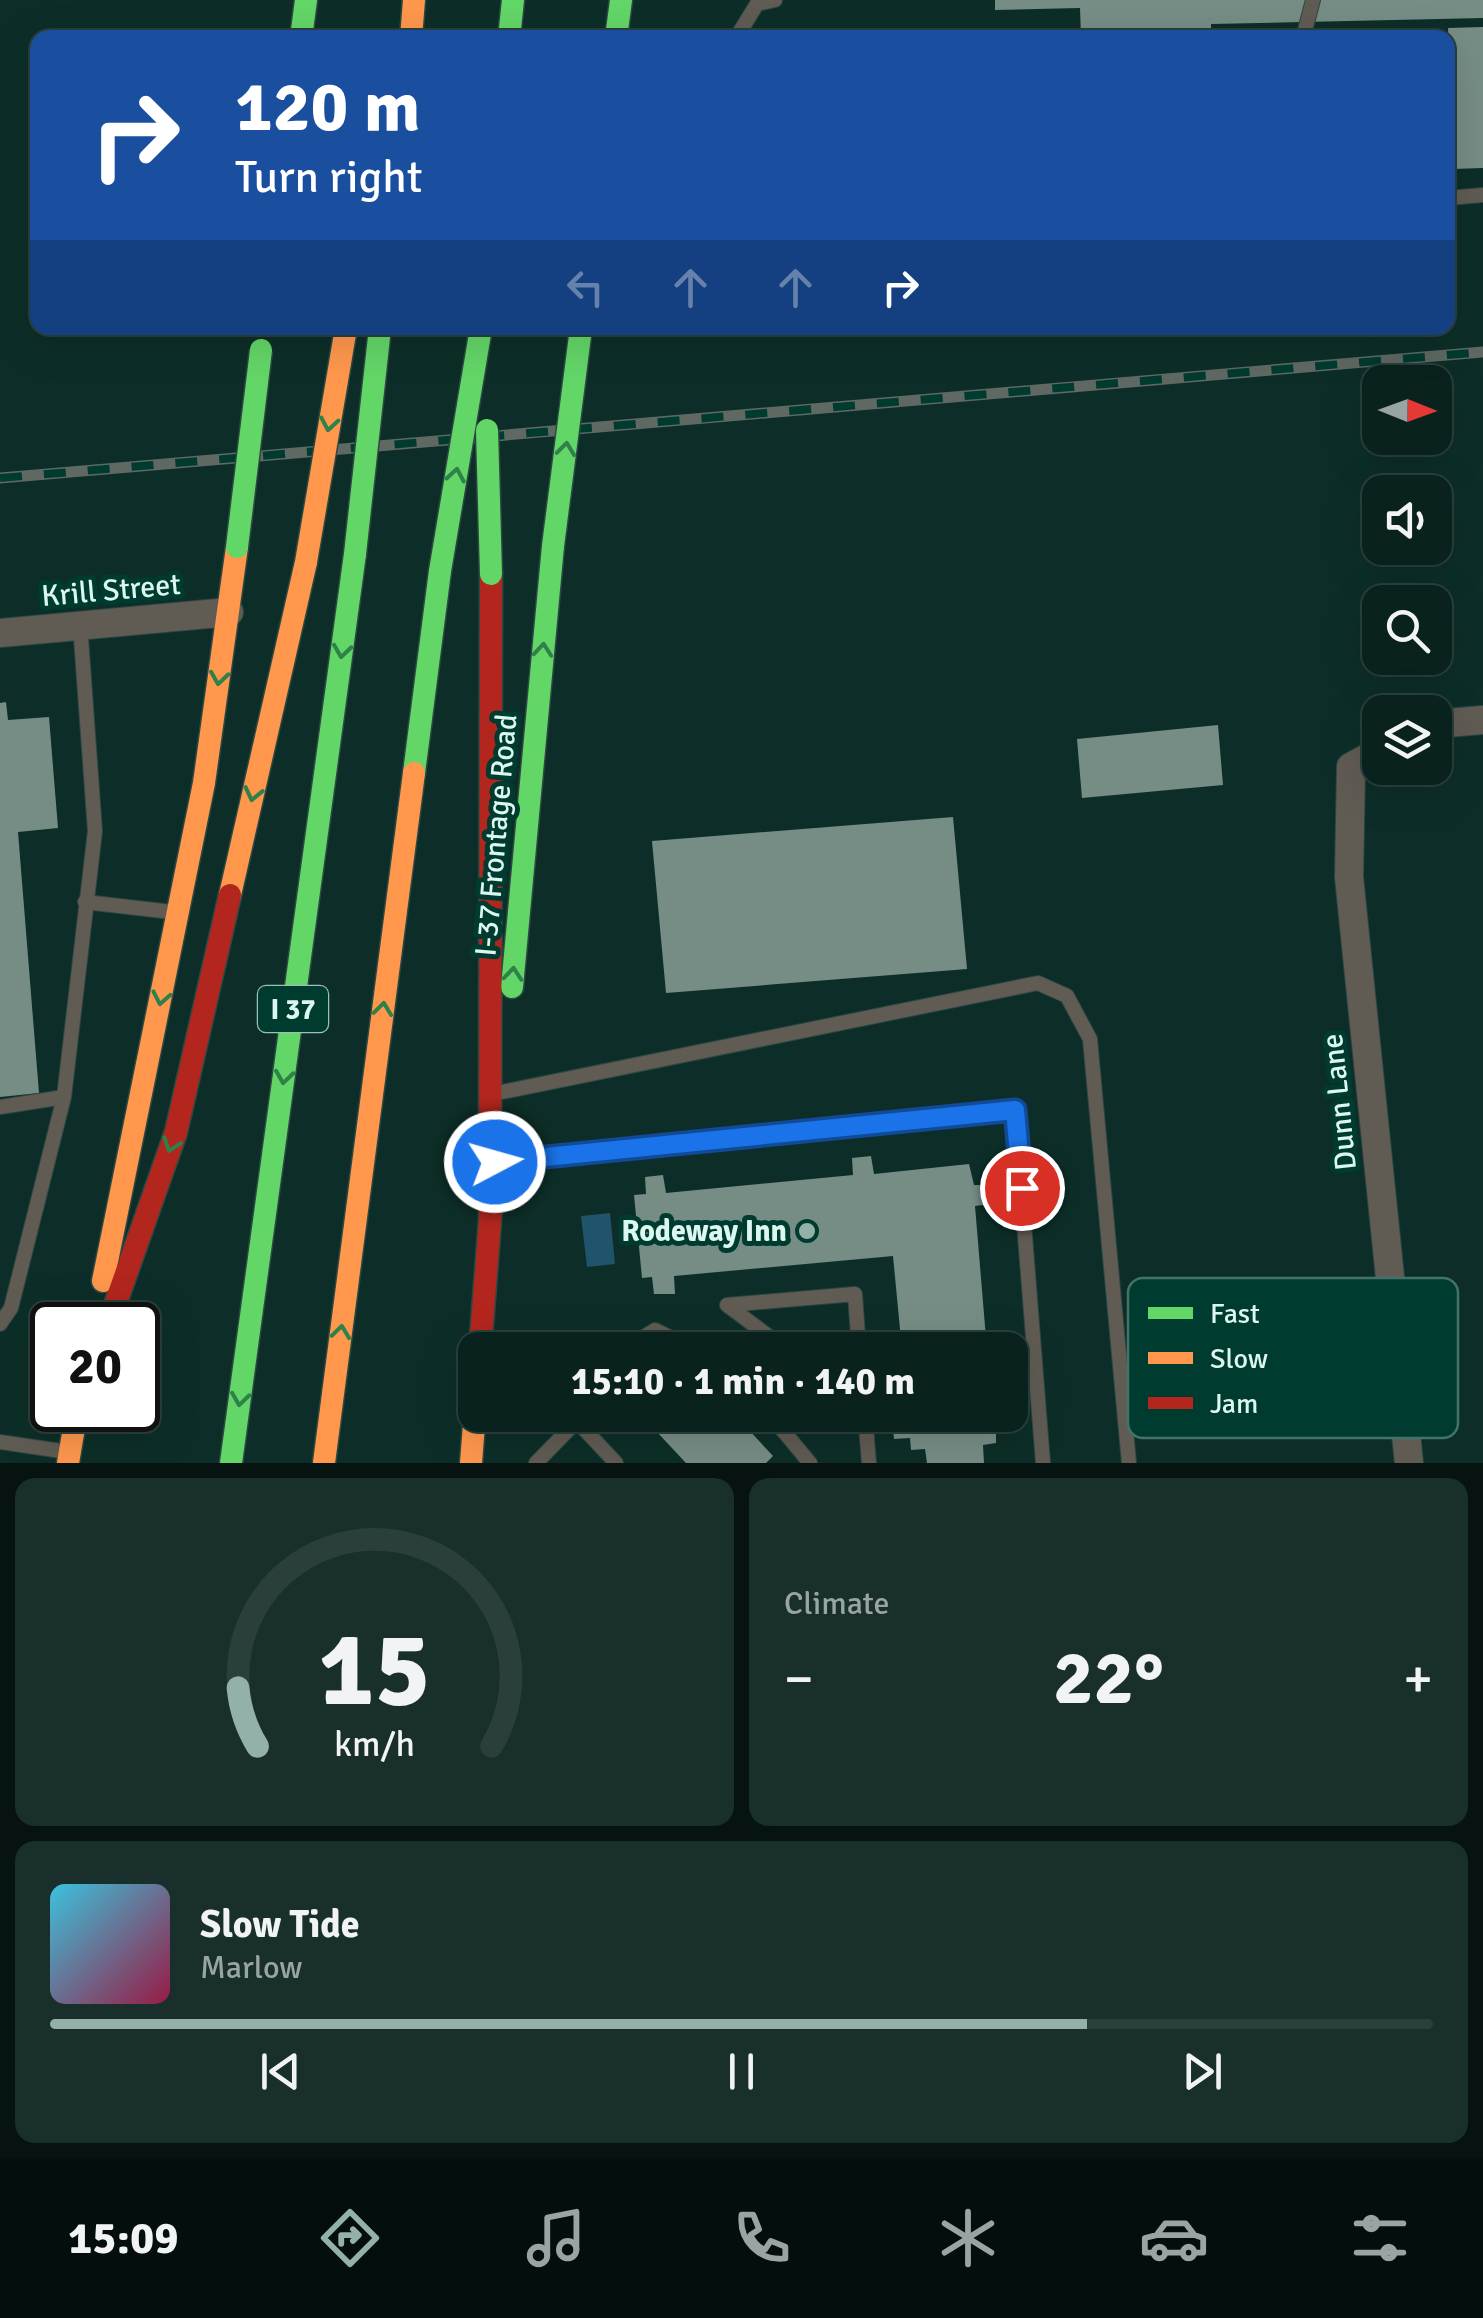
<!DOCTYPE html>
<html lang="en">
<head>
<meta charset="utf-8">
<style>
	:root { --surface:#0a221e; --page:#182f2b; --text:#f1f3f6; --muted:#99a4a4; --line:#2a3f3c; --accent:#94b1a9 }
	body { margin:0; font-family:Signika,sans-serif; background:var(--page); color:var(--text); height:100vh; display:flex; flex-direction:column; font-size:38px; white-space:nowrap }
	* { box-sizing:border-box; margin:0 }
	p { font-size:32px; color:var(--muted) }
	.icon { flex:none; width:55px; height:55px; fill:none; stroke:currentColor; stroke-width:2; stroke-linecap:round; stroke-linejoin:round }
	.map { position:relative; height:1463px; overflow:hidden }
	.side { display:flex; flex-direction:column; gap:15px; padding:15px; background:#061310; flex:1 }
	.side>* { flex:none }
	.guide { position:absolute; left:30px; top:30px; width:1425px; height:305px; border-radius:20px; box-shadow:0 10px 40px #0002,0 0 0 2px var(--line); background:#1a4fa0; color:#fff; overflow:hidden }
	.needle { width:65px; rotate:91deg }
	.controls { position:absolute; left:1362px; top:365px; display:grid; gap:20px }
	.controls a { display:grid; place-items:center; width:90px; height:90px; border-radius:20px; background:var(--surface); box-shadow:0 10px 40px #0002,0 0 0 2px var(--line); font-size:50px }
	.speed { position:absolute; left:30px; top:1302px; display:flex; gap:20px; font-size:50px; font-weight:700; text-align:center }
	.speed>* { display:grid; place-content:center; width:130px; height:130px; border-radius:50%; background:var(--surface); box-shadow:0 10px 40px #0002,0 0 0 2px var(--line); line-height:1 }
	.speed .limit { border:5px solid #111; border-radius:15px; background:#fff; color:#111 }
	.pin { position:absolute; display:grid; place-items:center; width:85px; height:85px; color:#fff; margin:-42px; border:5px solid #fff; border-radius:50%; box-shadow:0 2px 10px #0007 }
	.me { position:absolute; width:110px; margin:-55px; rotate:84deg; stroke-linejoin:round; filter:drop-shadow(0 0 8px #0008) }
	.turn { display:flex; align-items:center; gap:35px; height:210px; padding:0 40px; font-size:45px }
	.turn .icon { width:130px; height:130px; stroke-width:2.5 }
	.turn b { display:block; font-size:70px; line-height:85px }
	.lanes { display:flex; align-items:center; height:95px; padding:0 40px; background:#0003; justify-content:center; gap:50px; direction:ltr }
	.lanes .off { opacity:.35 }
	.big { font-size:75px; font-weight:700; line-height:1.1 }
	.side .widget { flex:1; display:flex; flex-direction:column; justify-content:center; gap:15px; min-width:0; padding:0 35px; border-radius:20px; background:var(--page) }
	.side .dial { align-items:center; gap:0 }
	.dial svg { height:260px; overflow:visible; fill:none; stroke:var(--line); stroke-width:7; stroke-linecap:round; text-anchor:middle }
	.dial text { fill:var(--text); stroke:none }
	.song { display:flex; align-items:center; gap:30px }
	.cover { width:120px; height:120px; border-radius:15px; background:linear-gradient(135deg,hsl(190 70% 55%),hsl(340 70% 35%)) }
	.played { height:10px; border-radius:5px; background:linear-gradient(90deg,var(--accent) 75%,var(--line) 75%) }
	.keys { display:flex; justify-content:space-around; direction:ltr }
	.heat { display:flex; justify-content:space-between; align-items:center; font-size:55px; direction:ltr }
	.side .tiles { flex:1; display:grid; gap:15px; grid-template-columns:1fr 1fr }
	.widget:last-child { grid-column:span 2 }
	.trip { position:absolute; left:458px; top:1332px; width:570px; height:100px; border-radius:20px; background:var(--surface); box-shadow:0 10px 40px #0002,0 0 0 2px var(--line); font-weight:700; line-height:100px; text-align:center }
	.tab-bar { display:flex; height:160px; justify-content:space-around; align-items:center; background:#040e0c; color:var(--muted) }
	.tab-bar .icon { width:70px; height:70px }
	.tab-bar .active { color:var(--accent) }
	.tab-bar b { font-size:45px; color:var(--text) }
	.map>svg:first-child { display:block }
</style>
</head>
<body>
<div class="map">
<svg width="1483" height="1463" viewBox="0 0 1483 1463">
	<rect width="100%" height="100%" fill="#0d2e28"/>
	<path fill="#20536c" d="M610,1213L615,1264L587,1267L581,1216Z"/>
	<path fill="#768d85" d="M995,0H1483V18L1211,24V38H1081L1080,8L995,10Z
		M1483,27V168L1453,169L1448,28Z
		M6,702L8,720L49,717L58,828L18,832L39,1093L0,1097V703Z
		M1218,725L1223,785L1082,798L1077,739Z
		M953,817L967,969L666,993L652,841Z
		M871,1156L874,1174L969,1164L974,1185H988L990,1204L975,1206L987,1350H902L893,1256L674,1276L675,1294H654L652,1277L642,1278L634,1195L646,1194L645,1177L663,1175L666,1193L853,1175L852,1158Z
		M641,1415H735L773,1456L766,1463H686Z
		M908,1415H1010L1011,1427L996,1431V1443L983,1445L984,1463H927L925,1449L911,1450L910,1438L894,1439L892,1419Z"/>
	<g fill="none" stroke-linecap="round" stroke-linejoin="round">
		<defs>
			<path id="lane" d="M736,38L757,4L775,0
				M1303,38L1313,0
				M1448,198L1483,195
				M85,902L172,912
				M502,1092L1038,983L1067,996L1090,1039L1129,1463
				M0,1107L64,1097
				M498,1162L1015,1110L1043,1463
				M0,1324L11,1308L64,1097L95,831L80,624
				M623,1350L655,1330L696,1350
				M787,1350L727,1305L855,1294L859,1350
				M571,1415L616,1463
				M770,1415L810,1463
				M865,1415L869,1463
				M0,1442L68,1452
				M536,1463L577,1421"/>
			<path id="street" d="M0,633L229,612
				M1435,724L1483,720
				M1380,751L1351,767L1349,877L1409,1463"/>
			<path id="fast" d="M301,38L306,0
				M509,38L513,0
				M616,38L621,0
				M414,773L440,571
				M512,987L553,546
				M76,1417L78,1410
				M231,1463L355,554"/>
			<path id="slow" d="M411,38L414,0
				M230,895L306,562
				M103,1281L204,783L237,547
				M68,1463L77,1410
				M324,1463L414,773
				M471,1463L475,1411"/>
			<path id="jam" d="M490,1221L491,574
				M108,1325L176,1132L230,895
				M480,1350L492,1195"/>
		</defs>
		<use href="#lane" stroke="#2d4842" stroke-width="16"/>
		<use href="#street" stroke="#2d4842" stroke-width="30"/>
		<use href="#fast" stroke="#2d4842" stroke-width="25"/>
		<use href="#slow" stroke="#2d4842" stroke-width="25"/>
		<use href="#jam" stroke="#2d4842" stroke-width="25"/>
		<use href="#lane" stroke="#605c54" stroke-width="14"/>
		<use href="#street" stroke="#605c54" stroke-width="28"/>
		<use href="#fast" stroke="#63d668" stroke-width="22"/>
		<use href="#slow" stroke="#ff974d" stroke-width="22"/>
		<use href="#jam" stroke="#b3261e" stroke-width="22"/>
		<defs>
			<path id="rail" d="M0,478L1483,352"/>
		</defs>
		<use href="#rail" stroke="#606863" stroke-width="11"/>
		<use href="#rail" stroke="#003b30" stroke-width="8" stroke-dasharray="22" stroke-linecap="butt"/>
		<defs>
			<path id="fast-bridge" d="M487,430L491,574
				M553,546L581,328
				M237,547L261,350
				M355,554L380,328
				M440,571L481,328"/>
			<path id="slow-bridge" d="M306,562L346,328"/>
		</defs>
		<use href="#fast-bridge" stroke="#2d4842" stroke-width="25" stroke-linecap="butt"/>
		<use href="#slow-bridge" stroke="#2d4842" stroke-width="25" stroke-linecap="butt"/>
		<use href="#fast-bridge" stroke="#63d668" stroke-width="22"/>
		<use href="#slow-bridge" stroke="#ff974d" stroke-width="22"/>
	</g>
	<defs><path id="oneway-chevron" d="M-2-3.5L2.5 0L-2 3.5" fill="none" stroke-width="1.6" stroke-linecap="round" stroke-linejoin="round" transform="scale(2.5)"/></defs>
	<g stroke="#2d8149">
		<use href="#oneway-chevron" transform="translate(329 424) rotate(100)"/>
		<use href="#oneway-chevron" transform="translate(566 449) rotate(-83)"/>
		<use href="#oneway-chevron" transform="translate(456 475) rotate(-80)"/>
		<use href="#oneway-chevron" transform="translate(543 650) rotate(-85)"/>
		<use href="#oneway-chevron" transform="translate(342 651) rotate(98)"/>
		<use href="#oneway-chevron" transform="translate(219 678) rotate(98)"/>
		<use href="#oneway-chevron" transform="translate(253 794) rotate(103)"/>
		<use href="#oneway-chevron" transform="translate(513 974) rotate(-85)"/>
		<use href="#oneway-chevron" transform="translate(161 998) rotate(101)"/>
		<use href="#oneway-chevron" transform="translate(383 1009) rotate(-83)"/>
		<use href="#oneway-chevron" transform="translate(284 1077) rotate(98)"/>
		<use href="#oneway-chevron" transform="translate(171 1145) rotate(109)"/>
		<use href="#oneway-chevron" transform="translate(341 1332) rotate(-83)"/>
		<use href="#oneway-chevron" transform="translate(240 1399) rotate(98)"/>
	</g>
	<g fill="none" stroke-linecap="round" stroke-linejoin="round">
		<defs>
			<path id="route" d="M495,1162L1015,1110L1022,1188"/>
		</defs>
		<use href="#route" stroke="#114b97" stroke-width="25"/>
		<use href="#route" stroke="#1a73e8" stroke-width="18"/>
	</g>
	<circle fill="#94b1a9" stroke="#003b30" stroke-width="4" cx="807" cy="1231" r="10"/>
	<g text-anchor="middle" stroke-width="10" stroke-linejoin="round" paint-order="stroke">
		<rect fill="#003b30" stroke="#9abfb6" stroke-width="2.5" x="258" y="986" width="70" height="46" rx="8"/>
		<g font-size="28" font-weight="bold" fill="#dcf7ef">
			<text x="293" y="1019">I 37</text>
		</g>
		<g font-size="30" fill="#dcf7ef" stroke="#003b30">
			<text transform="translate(111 590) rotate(-5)" y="10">Krill Street</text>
			<text transform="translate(496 835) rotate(-85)" y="10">I-37 Frontage Road</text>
			<text transform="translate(1339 1102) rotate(-96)" y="10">Dunn Lane</text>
		</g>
		<g font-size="30" font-weight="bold" fill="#dcf7ef" stroke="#003b30" text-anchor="end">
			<text x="787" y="1241">Rodeway Inn</text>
		</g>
	</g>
	<rect x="1128" y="1278" width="330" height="160" rx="15" fill="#003b30" stroke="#427369" stroke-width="2.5"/>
	<rect x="1148" y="1307" width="45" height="12" fill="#63d668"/>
	<rect x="1148" y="1352" width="45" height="12" fill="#ff974d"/>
	<rect x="1148" y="1397" width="45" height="12" fill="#b3261e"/>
	<g font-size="28" fill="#dcf7ef">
		<text x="1210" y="1323">Fast</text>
		<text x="1210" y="1368">Slow</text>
		<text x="1210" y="1413">Jam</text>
	</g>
</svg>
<div class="controls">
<a><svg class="needle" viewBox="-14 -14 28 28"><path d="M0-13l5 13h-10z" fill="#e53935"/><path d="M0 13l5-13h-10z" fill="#99a4a4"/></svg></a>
<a><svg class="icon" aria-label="sound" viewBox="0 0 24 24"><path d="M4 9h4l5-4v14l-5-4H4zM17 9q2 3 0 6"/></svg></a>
<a><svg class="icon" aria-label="search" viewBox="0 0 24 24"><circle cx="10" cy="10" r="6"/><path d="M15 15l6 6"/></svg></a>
<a><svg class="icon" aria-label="layers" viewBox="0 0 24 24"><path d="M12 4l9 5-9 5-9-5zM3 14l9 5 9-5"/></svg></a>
</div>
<div class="speed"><div class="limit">20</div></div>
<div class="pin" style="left:1022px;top:1188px;background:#d93025"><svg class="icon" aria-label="arrive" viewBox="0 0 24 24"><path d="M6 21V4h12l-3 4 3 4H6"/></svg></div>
<svg class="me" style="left:495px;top:1162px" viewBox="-20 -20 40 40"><circle r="17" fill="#1a73e8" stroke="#fff" stroke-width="3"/><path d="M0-11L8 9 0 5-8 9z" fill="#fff"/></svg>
<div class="trip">15:10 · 1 min · 140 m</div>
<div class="guide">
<div class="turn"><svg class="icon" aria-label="right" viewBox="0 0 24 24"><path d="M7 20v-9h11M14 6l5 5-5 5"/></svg><div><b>120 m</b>Turn right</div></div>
<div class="lanes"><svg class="icon off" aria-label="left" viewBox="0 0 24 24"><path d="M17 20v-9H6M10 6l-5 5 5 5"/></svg><svg class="icon off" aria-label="ahead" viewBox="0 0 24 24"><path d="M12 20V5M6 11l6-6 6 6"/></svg><svg class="icon off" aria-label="ahead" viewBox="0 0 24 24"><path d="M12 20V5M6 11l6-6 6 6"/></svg><svg class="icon" aria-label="right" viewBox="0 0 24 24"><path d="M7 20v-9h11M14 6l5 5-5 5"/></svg></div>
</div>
</div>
<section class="side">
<div class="tiles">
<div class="widget dial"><svg viewBox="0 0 100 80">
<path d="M14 69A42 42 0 1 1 86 69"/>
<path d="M14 69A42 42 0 0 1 8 51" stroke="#94b1a9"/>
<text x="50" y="56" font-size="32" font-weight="700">15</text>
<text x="50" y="72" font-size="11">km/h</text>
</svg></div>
<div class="widget"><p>Climate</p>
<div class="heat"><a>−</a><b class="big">22°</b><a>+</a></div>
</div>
<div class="widget">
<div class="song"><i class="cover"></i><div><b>Slow Tide</b><p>Marlow</p></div></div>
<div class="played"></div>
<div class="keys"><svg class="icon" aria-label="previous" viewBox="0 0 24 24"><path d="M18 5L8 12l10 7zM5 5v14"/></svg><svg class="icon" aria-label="pause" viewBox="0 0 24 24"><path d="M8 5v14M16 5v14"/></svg><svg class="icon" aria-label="next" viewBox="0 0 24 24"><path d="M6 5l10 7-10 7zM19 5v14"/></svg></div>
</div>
</div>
</section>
<nav class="tab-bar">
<b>15:09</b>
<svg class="icon active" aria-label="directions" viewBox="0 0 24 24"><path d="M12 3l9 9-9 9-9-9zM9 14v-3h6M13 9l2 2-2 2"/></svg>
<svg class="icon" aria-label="music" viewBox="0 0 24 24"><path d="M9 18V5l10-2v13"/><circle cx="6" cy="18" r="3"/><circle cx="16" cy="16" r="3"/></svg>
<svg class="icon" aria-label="phone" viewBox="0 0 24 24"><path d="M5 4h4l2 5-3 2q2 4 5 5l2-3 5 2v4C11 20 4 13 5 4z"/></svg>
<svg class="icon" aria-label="climate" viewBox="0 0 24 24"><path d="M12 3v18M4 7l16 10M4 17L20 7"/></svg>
<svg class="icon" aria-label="car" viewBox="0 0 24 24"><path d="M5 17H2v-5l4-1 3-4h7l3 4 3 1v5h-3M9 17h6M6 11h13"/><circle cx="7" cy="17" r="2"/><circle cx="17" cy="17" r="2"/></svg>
<svg class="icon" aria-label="filters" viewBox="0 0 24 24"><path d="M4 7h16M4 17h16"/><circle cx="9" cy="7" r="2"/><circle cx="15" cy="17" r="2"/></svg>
</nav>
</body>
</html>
